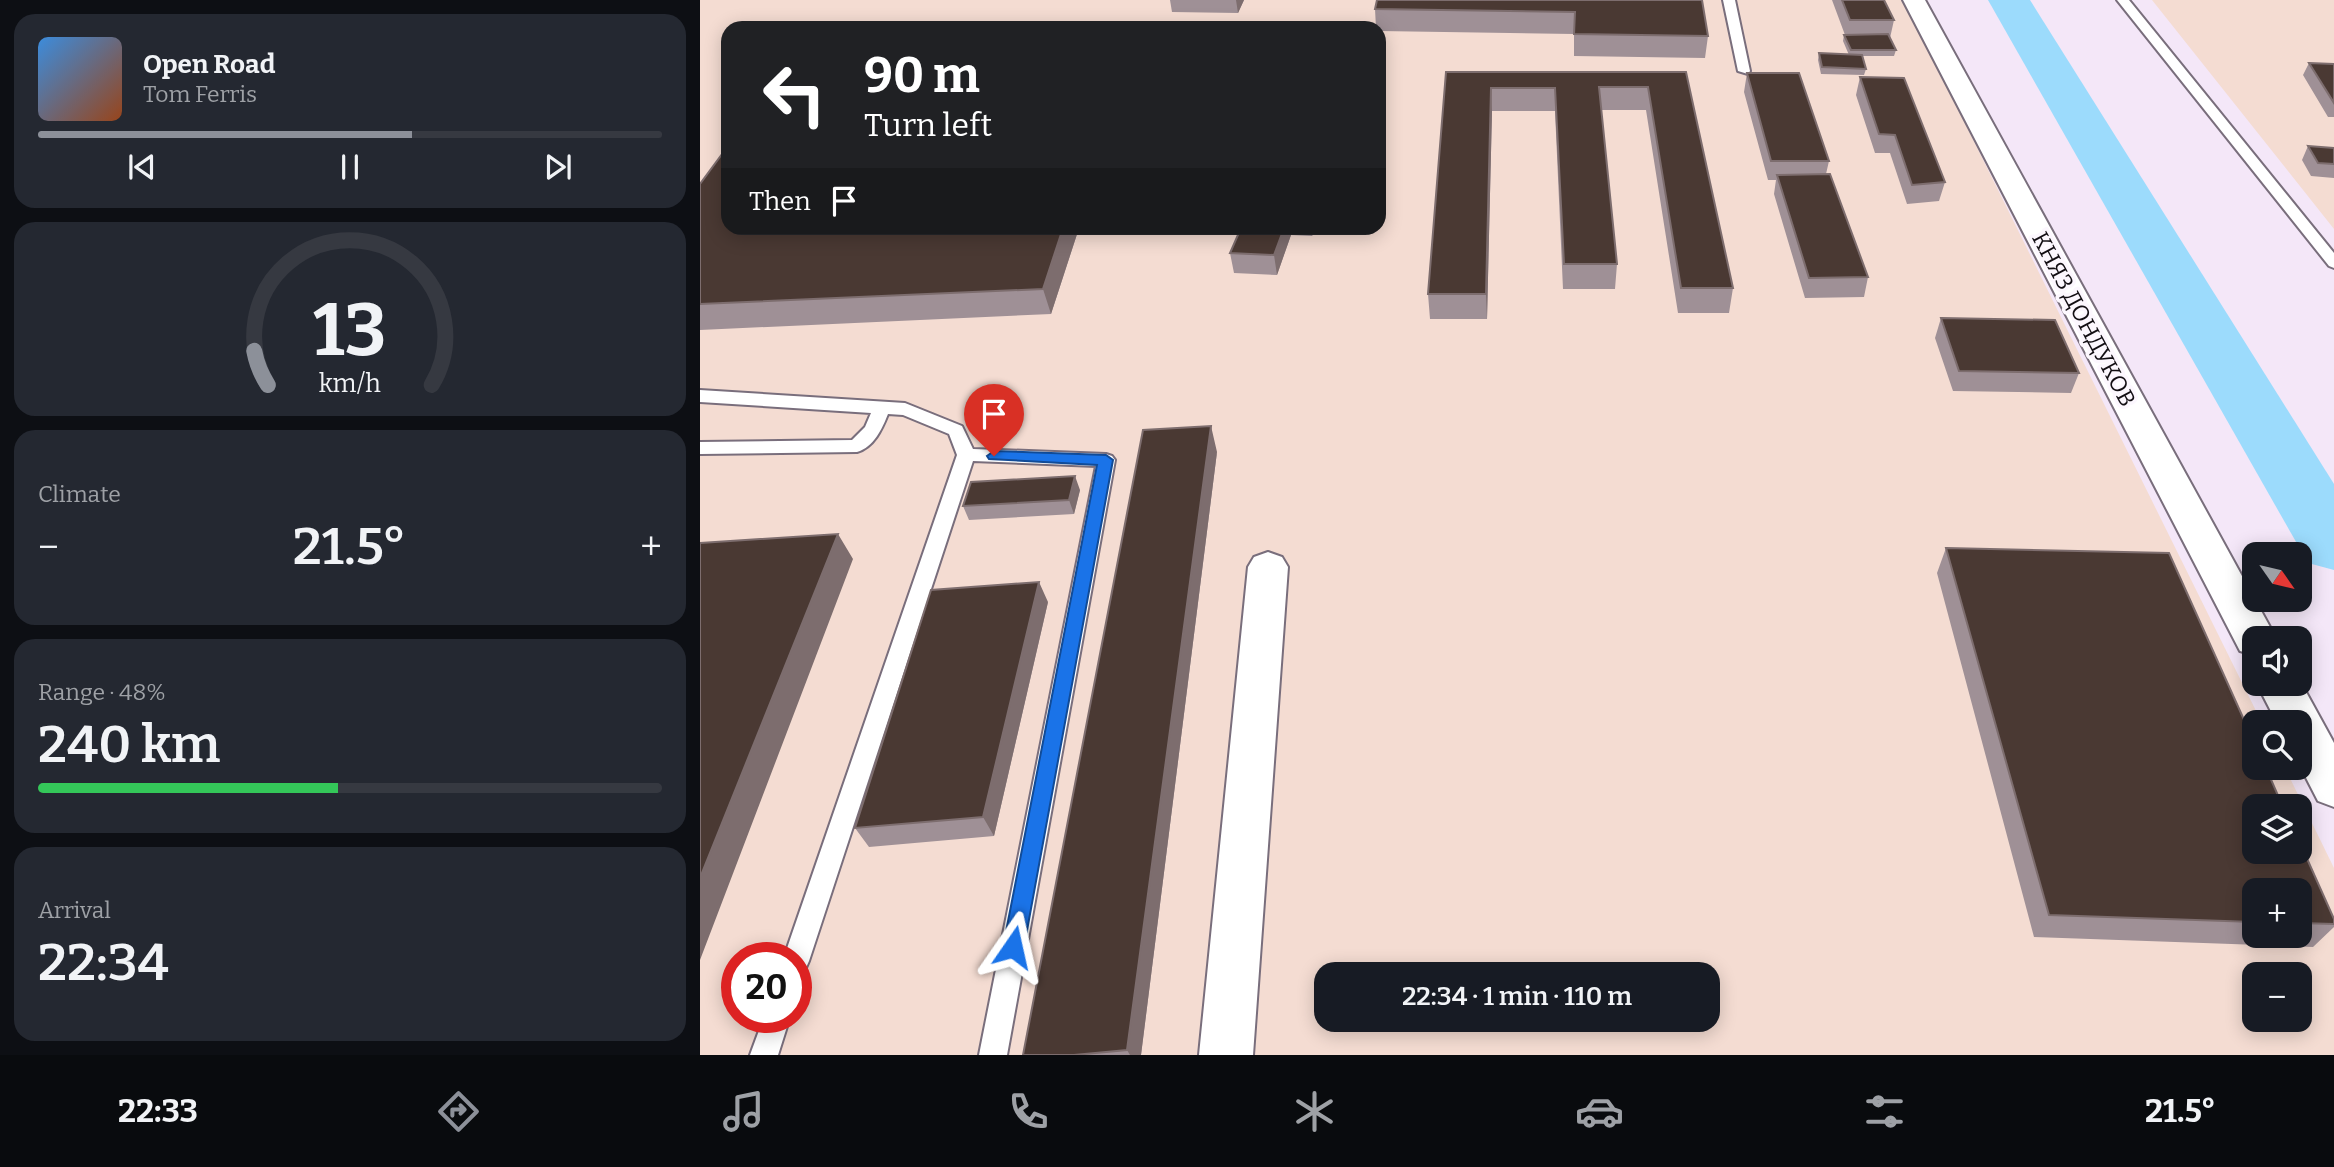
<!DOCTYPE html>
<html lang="en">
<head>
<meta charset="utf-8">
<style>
	:root { --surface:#171b24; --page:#242831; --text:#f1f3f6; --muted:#9ea1a6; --line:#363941; --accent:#8c9099 }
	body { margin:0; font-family:Bitter,serif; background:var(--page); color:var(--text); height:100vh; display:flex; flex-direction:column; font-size:26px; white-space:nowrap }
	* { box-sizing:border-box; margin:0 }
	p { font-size:23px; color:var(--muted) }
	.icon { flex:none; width:38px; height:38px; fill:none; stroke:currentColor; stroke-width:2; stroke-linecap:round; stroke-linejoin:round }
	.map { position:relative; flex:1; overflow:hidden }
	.details { display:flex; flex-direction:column; gap:14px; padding:14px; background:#0d0f14; width:700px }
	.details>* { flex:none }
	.banner { position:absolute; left:21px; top:21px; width:665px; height:214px; border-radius:21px; box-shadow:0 4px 18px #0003; background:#202124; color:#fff; overflow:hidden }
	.needle { width:46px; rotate:124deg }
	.controls { position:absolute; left:1542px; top:542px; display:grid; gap:14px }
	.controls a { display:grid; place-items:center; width:70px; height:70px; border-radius:14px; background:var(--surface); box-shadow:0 4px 18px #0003; font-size:35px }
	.speed { position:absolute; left:21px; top:942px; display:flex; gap:14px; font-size:35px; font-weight:700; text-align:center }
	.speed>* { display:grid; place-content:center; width:91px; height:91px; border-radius:50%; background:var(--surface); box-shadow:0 4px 18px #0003; line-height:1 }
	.speed .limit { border:10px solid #d22; background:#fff; color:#111 }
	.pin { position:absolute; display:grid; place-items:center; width:60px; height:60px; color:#fff; margin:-72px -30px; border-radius:50% 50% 50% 0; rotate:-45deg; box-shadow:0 0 7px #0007 }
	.pin .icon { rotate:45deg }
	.me { position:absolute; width:77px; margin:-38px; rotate:11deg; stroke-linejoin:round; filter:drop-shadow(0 0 5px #0008) }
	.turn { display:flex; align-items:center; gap:24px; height:147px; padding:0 28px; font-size:32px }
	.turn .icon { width:91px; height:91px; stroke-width:2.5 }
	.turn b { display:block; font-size:49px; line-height:60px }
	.then { display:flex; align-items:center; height:66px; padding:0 28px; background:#0003; gap:14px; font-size:26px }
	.big { font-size:52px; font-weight:600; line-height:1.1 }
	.details .widget { flex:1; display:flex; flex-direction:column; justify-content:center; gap:10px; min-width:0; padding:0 24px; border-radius:21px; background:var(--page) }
	.details .dial { align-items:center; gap:0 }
	.dial svg { height:182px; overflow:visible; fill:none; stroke:var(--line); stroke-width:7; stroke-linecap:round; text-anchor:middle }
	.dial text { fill:var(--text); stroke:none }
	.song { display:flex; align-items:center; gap:21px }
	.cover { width:84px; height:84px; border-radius:10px; background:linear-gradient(135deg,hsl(210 70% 55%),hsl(20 70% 35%)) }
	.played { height:7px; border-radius:4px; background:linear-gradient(90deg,var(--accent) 60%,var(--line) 60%) }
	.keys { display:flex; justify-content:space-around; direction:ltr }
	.heat { display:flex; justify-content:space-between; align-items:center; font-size:38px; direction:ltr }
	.charge { height:10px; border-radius:5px; background:linear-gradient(90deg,#34c759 48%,var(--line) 0) }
	.trip { position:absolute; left:614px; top:962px; width:406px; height:70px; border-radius:21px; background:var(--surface); box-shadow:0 4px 18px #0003; font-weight:600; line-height:70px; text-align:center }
	.tabs { display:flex; height:112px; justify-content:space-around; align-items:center; background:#090b0e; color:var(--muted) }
	.tabs .icon { width:49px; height:49px }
	.tabs .selected { color:var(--accent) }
	.tabs b { font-size:32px; color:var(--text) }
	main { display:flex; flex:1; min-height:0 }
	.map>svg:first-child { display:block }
</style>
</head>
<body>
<main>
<section class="details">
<div class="widget">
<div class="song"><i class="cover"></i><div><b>Open Road</b><p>Tom Ferris</p></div></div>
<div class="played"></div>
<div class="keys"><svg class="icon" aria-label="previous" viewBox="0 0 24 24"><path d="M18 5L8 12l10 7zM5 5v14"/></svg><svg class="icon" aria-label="pause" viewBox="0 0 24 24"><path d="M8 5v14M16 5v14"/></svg><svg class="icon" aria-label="next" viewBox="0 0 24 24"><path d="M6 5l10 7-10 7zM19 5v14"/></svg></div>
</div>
<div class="widget dial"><svg viewBox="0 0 100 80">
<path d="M14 69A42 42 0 1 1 86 69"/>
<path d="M14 69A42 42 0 0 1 8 54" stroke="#8c9099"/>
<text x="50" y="56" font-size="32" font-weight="700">13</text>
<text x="50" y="72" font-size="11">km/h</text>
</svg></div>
<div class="widget"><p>Climate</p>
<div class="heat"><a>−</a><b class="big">21.5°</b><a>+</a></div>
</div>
<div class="widget"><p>Range · 48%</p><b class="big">240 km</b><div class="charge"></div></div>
<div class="widget"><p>Arrival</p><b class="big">22:34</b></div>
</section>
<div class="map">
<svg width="1634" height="1055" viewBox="0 0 1634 1055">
	<rect width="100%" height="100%" fill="#f4e7f8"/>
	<path fill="#f4dcd2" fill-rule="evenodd" d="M0,0H1204L1562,723H1554V768H1585L1634,868V1055H0ZM28,28H679V228H28ZM1554,807H1600V852H1554ZM1554,891H1600V936H1554ZM37,957H96V1017H37ZM626,975H1008V1020H626ZM1554,975H1600V1020H1554Z
		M1452,0H1634V229Z"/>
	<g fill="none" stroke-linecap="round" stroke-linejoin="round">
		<path fill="#9cdbfc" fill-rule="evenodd" d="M1288,0H1330L1634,484V570L1608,563Z"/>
		<defs>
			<path id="service" d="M1023,0H1035L1050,71L1048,74L1038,71Z
				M1417,0H1429L1634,253V268L1629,266Z
				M0,390L205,403L262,426L273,449L406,454L412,456L415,460L307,1055H279L396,466L273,461L109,961L105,970L96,973V957H84L257,455L249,434L203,415L188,414C182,429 174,447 157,452L0,454V442L152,440L165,427L171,413L0,402Z
				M64,1017H90L78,1055H50Z"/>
			<path id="minor" d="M1203,0H1225L1570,627L1576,639H1554V655L1540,651Z
				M568,552L582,557L588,567L553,1055H499L548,567L554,557Z
				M1600,681L1634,743V807L1618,801L1600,766V723H1577L1557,684H1600Z"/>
		</defs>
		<use href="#service" stroke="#796e7c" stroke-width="4"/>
		<use href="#minor" stroke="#796e7c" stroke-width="4"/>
		<use href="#service" fill="#fff" fill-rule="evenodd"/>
		<use href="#minor" fill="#fff" fill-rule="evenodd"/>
	</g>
	<path fill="#9f9096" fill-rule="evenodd" d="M470,0H544L538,13L472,12Z
		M1002,0L1008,36L1005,58L874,56V34L679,31V28H676L675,9Z
		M1132,0H1184L1194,20L1190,38L1196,50L1194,56H1163L1166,69L1164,75L1121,74L1118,60L1119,53L1149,55L1143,41L1144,35H1145Z
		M1609,63L1634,64V117H1628L1603,75Z
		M746,72H986L1033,288L1029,313H978L946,110H901L917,264L915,289H863L855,111H792L787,319H730L728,294Z
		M1047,73L1129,161L1126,174L1168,277L1164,297L1105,298L1074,194L1076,180H1068L1044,92Z
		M1160,77L1245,182L1239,201L1207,204L1190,153H1175L1156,95Z
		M1608,146L1634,148V178L1611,176L1602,160Z
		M0,184L28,228H379L351,314L0,330Z
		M541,228H615L612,236L591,235L577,275L534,273L530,253Z
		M1241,318L1379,373L1371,393L1253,391L1235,338Z
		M517,452L441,1055H323Z
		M380,490L374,514L269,520L263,506Z
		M1246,548L1634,919V927L1613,947L1334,937L1237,573ZM1554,891H1600V936H1554Z
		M348,602L294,836L169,847L155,828Z"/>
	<path fill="#7d6d6e" d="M536,0H544L538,13Z
		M791,88L792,111L787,319L786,294Z
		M363,228H379L351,314L343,289Z
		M584,228H590L591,235L577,275L574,255Z
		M611,228H615L612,236Z
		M511,426L517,452L441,1055H430L427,1050Z
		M375,476L380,490L374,514L369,500Z
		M138,534L153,559L0,960V878Z
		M339,582L348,602L294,836L283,817Z"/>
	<path fill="#4a3933" stroke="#7d6d6e" stroke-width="2" d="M677,0H1002L1008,36L874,34L875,12L675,9Z
		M1142,0H1184L1194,20H1150Z
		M542,27V28H493Z
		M1188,34L1196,50H1151L1144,35Z
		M1119,53L1162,55L1166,69L1122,67Z
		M1609,63L1634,64V103Z
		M746,72H986L1033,288H981L948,87H899L917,264H864L855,88H791L786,294H728Z
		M1047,73H1099L1129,161H1071Z
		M1160,77L1204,78L1245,182L1212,185L1195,135L1179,134Z
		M28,146V228H363L343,289L0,304V184Z
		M1608,146L1634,148V164L1618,163Z
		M1130,174L1168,277L1109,278L1077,175Z
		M541,228H584L574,255L530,253Z
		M1241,318L1355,320L1379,373L1259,371Z
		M511,426L427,1050L374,1055H323L443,430Z
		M375,476L369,500L263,506L271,482Z
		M138,534L0,878V543Z
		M1246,548L1469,553L1554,742V768H1566L1583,807H1554V852H1600V843L1634,919V924L1600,923V891H1554V922L1349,915Z
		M339,582L283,817L155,828L231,590Z"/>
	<path fill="#1a73e8" stroke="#114b97" stroke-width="2" d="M294,451L406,455L413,460L324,947L321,954L313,957L306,954L303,947L397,465L289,459L287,456Z"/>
	<g text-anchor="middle" stroke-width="7" stroke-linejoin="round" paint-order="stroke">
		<g font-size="23" fill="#120e13" stroke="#fcf7fe">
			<text transform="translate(1384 319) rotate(62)" y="8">КНЯЗ ДОНДУКОВ</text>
		</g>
	</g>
</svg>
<div class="controls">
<a><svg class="needle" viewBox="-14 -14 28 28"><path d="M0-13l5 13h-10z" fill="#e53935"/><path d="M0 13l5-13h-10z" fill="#9ea1a6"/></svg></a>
<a><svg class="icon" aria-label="sound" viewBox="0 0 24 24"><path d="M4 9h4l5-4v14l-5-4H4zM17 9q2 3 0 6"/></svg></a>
<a><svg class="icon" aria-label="search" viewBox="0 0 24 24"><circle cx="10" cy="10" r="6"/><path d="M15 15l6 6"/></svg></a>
<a><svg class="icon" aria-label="layers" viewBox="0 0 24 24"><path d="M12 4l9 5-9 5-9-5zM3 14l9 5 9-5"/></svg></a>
<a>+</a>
<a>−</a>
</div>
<div class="speed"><div class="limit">20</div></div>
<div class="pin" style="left:294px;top:456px;background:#d93025"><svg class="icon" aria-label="arrive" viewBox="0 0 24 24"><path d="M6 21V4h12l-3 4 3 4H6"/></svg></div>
<svg class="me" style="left:313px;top:947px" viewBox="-20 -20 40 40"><path d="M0-17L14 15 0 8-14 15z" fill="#1a73e8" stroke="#fff" stroke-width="4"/></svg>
<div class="trip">22:34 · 1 min · 110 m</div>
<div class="banner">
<div class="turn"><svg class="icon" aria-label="left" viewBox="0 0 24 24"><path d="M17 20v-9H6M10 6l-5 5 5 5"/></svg><div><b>90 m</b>Turn left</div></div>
<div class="then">Then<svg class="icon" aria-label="arrive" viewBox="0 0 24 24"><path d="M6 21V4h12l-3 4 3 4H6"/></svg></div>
</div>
</div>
</main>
<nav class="tabs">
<b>22:33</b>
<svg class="icon selected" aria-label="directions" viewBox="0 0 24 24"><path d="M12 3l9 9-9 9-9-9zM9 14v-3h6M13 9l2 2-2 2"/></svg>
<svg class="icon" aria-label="music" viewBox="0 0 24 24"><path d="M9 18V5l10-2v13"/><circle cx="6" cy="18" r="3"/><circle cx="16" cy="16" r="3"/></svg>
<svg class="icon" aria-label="phone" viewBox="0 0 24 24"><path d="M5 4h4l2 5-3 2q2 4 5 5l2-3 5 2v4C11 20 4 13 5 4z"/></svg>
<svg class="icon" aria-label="climate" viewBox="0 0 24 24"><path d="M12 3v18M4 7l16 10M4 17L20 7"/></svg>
<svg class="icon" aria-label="car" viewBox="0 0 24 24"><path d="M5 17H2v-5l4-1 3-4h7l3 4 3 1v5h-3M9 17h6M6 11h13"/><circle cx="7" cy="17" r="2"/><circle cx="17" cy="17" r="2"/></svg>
<svg class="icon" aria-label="filters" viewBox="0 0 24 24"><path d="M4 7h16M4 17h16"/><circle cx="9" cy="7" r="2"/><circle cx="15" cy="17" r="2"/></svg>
<b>21.5°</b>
</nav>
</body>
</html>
